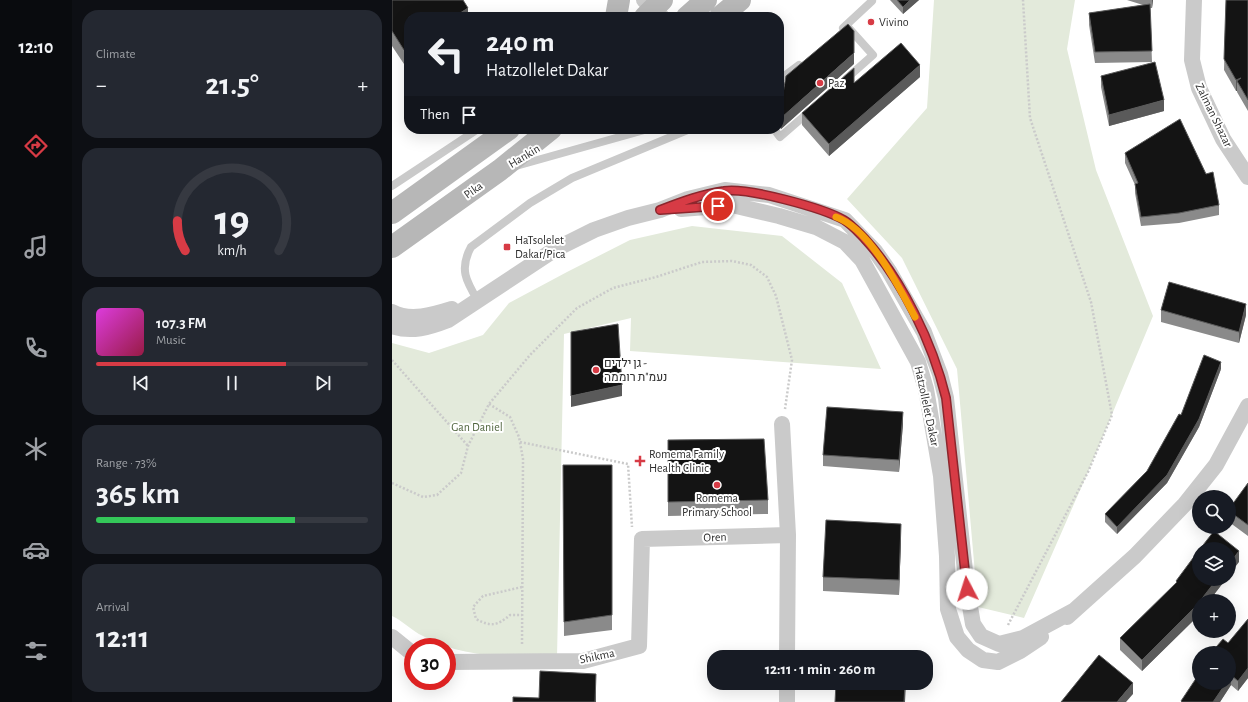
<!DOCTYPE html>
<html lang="en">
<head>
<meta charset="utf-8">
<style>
	:root { --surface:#171b24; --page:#242831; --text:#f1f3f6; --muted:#9ea1a6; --line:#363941; --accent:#d73b45 }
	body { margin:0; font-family:"Alegreya Sans",Heebo,sans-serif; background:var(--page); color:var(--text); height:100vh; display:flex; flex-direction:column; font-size:15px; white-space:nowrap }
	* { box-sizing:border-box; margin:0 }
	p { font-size:13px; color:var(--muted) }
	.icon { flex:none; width:22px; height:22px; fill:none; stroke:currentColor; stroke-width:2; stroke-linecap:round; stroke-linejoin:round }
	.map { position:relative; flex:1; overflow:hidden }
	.drawer { display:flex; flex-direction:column; gap:10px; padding:10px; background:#0d0f14; width:320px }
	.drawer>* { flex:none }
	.guide { position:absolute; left:12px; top:12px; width:380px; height:122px; border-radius:16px; box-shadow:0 4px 16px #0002; background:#171b24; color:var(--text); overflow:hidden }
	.controls { position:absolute; left:800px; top:490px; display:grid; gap:8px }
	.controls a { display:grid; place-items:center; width:44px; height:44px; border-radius:50%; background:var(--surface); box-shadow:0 4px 16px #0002; font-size:20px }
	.speed { position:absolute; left:12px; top:638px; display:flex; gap:8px; font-size:20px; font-weight:700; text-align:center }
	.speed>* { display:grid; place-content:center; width:52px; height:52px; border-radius:50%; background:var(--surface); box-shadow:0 4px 16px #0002; line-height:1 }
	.speed .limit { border:6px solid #d22; background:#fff; color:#111 }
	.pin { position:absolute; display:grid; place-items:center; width:34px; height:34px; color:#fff; margin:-17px; border:2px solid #fff; border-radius:50%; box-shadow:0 1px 4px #0007 }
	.me { position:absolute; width:44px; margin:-22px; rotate:355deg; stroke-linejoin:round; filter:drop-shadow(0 0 3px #0008) }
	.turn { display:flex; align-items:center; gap:14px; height:84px; padding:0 16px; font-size:18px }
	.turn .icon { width:52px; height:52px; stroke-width:2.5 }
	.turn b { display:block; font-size:28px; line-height:34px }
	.then { display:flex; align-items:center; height:38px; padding:0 16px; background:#0003; gap:8px; font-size:15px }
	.big { font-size:30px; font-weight:700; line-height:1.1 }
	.drawer .card { flex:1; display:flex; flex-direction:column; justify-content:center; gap:6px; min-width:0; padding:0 14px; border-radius:16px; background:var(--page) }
	.drawer .dial { align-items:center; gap:0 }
	.dial svg { height:104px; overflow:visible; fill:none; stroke:var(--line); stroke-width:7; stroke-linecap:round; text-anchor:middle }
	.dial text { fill:var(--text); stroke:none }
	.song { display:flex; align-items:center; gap:12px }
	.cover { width:48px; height:48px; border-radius:6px; background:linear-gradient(135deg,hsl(300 70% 55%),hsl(340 70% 35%)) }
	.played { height:4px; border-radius:2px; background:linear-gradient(90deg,var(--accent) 70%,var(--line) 70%) }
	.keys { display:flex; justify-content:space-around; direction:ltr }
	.heat { display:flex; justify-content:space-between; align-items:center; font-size:22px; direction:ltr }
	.charge { height:6px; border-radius:3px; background:linear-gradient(90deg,#34c759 73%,var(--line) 0) }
	.trip { position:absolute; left:315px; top:650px; width:226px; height:40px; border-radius:16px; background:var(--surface); box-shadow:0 4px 16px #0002; font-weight:700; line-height:40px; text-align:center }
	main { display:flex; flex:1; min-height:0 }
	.dock { display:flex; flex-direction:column; width:72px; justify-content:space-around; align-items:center; background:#090b0e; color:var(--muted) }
	.dock .icon { width:28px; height:28px }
	.dock .active { color:var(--accent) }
	.dock b { font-size:18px; color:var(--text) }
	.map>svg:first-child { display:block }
</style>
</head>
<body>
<main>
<nav class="dock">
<b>12:10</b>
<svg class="icon active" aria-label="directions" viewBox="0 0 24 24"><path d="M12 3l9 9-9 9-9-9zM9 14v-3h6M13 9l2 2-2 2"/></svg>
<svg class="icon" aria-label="music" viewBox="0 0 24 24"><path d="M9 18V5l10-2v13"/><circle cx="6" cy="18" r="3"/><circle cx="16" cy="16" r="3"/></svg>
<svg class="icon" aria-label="phone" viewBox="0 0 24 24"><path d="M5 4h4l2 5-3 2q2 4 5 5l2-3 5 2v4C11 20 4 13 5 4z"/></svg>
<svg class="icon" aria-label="climate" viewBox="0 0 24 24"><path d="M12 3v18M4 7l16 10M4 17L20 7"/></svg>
<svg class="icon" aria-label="car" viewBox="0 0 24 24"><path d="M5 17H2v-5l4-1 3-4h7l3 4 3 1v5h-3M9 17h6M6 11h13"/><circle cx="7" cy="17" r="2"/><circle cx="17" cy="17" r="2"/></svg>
<svg class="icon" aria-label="filters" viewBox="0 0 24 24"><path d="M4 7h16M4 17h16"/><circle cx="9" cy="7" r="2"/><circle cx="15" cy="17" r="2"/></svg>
</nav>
<section class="drawer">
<div class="card"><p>Climate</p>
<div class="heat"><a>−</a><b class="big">21.5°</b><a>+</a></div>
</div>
<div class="card dial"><svg viewBox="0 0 100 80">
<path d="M14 69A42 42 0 1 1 86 69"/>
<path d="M14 69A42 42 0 0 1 8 46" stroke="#d73b45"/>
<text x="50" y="56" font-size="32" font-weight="700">19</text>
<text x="50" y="72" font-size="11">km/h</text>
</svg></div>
<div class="card">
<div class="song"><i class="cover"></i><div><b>107.3 FM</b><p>Music</p></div></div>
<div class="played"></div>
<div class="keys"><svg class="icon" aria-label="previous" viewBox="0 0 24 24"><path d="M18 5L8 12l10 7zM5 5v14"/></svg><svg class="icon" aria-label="pause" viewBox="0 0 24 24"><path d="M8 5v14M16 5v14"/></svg><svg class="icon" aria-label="next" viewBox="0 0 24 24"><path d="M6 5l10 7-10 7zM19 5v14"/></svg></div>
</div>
<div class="card"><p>Range · 73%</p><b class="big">365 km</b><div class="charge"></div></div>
<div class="card"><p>Arrival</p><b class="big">12:11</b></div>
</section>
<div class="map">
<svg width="856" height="702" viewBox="0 0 856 702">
	<rect width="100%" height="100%" fill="#fff"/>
	<path fill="#e3eadb" d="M542,0H683L675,49L704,170L761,316L696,472L632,618L586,607L565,369L510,258L455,199L535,108Z
		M300,226L390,236L450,283L489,369L238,351L239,318L172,334L165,657C119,657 72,659 31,636C20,631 11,621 0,616V343L37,353L91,335L117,303L175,272L238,240Z"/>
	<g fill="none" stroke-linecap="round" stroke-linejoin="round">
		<path stroke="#cacaca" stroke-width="2.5" stroke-dasharray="2 2" stroke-linecap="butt" d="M0,360L76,446
			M97,404L118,417L127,437L131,459L130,646
			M128,442L236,464L240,527
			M0,483L31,497L45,495L69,473L76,446L97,404L138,355L185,308L221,288L264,277L310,262L340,261L359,265L375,277L384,296L400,360L393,409
			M130,587L91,596L81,607L84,619C99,627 105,626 118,615H130
			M616,625L696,472L720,415L699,302L638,118L631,0"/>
		<path stroke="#cacaca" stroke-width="8" d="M454,25L481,55L455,78
			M451,28L480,1
			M387,80L407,65
			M382,129L388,137L418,111
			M124,166L256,129
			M0,186L86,129
			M86,301C74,281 67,269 79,247L138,203L180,178L298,129"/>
		<path stroke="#cacaca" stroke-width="16" d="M252,0L270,17
			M802,0L800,60L807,88L831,139L856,177
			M289,209L340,205L387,216L424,227L453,242L470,260L526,362L534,389L549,476L555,556L556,609L565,637L576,650L591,660L606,662L628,651L649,637
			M0,312C18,322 41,315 60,309
			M0,326C19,333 38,327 56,320L162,250L202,230L236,218L268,210L296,199L333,190L377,195L453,220L483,251L497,271L532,332L548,374L554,398L575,589L581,624L589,636L607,644L631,638L683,610
			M390,424L396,535
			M675,617L743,556L793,504L824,465L856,406
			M0,637L21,654
			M55,662L191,661L247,646L250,539L396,535L395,657
			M395,702V683"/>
		<path stroke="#b7b7b7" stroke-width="22" d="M224,17L227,0
			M253,17L270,0
			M295,17L314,0
			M328,17L348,0
			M0,213L117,129
			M0,247L108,170L159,129"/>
	</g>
	<path fill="#8a8a8a" d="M0,0L76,17L12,64L0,46Z
		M498,0H527L511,14Z
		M735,0H761L760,8H758L760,62L703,63L697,25V13L751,5Z
		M834,0H856V111L845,92V91H844L832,70Z
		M462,64L389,129L387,127V116Z
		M709,76L772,111L717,126L709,87Z
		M528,77L437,156L410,125V113L462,83Z
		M733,153L827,205V215L787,223L749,226L743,193V185L733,163Z
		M769,310L854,315L847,343L769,322Z
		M829,369L807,427L775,483L725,534L713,522V514L755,471L789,415Z
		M511,424L507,472L431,466V455Z
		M276,440L376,500V514L276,516Z
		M171,465H220V630L172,636Z
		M856,483V536L837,522V509Z
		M509,539L507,595L431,591V577Z
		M807,579H834L817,601H807L804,618L750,671L728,650V638L784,584V581Z
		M856,619V678L846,691L839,685L828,702H789V701Z"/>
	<path fill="#5a5a5a" d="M518,0H527L511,14V7Z
		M760,0H761L760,8Z
		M76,8V17H62Z
		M17,46V61L12,64V50Z
		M462,53V64L389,129V118Z
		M528,65V77L437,156V144Z
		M849,78L845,81V91H844V80Z
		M772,100V111L717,126V115Z
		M854,304V315L847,343V332Z
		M829,362V369L807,427L775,483L725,534V527Z
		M230,385V396L179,407V396Z
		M511,412V424L507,472V460Z
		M509,524V539L507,595V580Z
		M847,551V562L837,575V564Z
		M825,579H834L817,601H808Z
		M807,603V614L804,618L750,671V660Z
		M856,668V678L846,691V681Z
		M204,674V702H203Z
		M839,675V685L828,702H821L834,683H837V679Z
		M513,683H514L513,702H512Z
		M741,683V694L734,702H725Z"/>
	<path fill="#141414" stroke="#5a5a5a" d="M0,0H71L76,8L62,17H17V46L12,50L0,31Z
		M505,0H518L511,7Z
		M834,0H856V100L845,81L849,78L844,80L832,59Z
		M758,4L760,51L703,52L697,13Z
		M456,24L462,31V53L389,118L387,116L394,76Z
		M509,43L528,65L437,144L410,113L462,68V83Z
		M763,62L772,100L717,115L709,76Z
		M788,119L814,174L821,172L827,205L787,213L749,217L743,184L746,183L733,153Z
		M777,282L854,304L847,332L769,310Z
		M226,324L230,385L179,396V332Z
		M812,355L829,362L807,419L775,475L725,527L713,514L755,471L787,414L789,415Z
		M435,407L511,412L507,460L431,455Z
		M372,439L376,500L276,502V440Z
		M171,465H220V615L172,622Z
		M856,483V525L837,511V509Z
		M434,520L509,524L507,580L431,577Z
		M822,531L847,551L837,564V549H808Z
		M807,550V579H825L808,601H807V603L750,660L728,638L785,582L784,581Z
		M856,619V668L846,681L839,675L837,679V653H819L831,639L836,643Z
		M707,655L741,683L725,702H669Z
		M148,671L204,674L203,702H121V697L147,698Z
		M807,674V683H834L821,702H790L789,701Z
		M444,683H513L512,702H443Z"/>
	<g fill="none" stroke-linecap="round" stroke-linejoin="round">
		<defs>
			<path id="route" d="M326,206L268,210C289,202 310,194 332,191C355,187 431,208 452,220C459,224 466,232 472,238C510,279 541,344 554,398L575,589"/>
		</defs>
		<use href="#route" stroke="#8c262d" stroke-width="10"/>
		<use href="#route" stroke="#d73b45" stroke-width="7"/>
		<path stroke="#f59e0b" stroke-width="7" d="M444,217C478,229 507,287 523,317"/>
	</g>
	<g fill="#d73b45" stroke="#fff" stroke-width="1.5">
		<circle cx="479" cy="22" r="4"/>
		<circle cx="428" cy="83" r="4"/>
		<rect x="111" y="243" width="8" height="8" rx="2"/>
		<circle cx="204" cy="370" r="4"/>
		<path d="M246 455h4v4h4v4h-4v4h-4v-4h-4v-4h4z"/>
		<circle cx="325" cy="485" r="4"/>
	</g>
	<g text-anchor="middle" stroke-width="4" stroke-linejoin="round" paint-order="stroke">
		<g font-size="12" fill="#2d2d2d" stroke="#fff" text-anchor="start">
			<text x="487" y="26">Vivino</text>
			<text x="436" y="87">Paz</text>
			<text x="123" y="244">HaTsolelet<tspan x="123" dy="14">Dakar/Pica</tspan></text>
			<text x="212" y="367">גן ילדים -<tspan x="212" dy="14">נעמ"ת רוממה</tspan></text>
			<text x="257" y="458">Romema Family<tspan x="257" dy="14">Health Clinic</tspan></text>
			<text x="325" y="502" text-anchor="middle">Romema<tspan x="325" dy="14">Primary School</tspan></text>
		</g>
		<g font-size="12" fill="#2d2d2d" stroke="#fff">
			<text transform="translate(822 115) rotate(64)" y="4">Zalman Shazar</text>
			<text transform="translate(132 156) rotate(-31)" y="4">Hankin</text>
			<text transform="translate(81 190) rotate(-35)" y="4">Pika</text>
			<text transform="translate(535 406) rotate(78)" y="4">Hatzollelet Dakar</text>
			<text transform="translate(323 537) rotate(-2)" y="4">Oren</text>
			<text transform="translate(205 656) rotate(-12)" y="4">Shikma</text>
		</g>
		<g font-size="12" fill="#50653e" stroke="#fff">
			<text x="85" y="431">Gan Daniel</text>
		</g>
	</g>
</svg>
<div class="controls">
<a><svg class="icon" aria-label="search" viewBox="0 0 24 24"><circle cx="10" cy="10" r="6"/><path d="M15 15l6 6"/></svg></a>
<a><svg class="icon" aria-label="layers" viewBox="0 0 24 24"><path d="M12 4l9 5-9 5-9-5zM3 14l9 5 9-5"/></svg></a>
<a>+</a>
<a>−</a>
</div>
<div class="speed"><div class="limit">30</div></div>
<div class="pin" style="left:326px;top:206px;background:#d93025"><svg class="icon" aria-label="arrive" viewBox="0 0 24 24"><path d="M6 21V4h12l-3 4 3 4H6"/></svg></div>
<svg class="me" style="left:575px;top:589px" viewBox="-20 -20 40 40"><circle r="19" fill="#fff"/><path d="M0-13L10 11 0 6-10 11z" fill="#d73b45"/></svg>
<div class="trip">12:11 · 1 min · 260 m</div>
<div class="guide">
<div class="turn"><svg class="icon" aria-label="left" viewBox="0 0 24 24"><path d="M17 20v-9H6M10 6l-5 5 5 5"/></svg><div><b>240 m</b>Hatzollelet Dakar</div></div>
<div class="then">Then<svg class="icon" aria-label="arrive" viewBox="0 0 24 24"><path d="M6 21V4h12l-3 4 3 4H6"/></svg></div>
</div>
</div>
</main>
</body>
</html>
